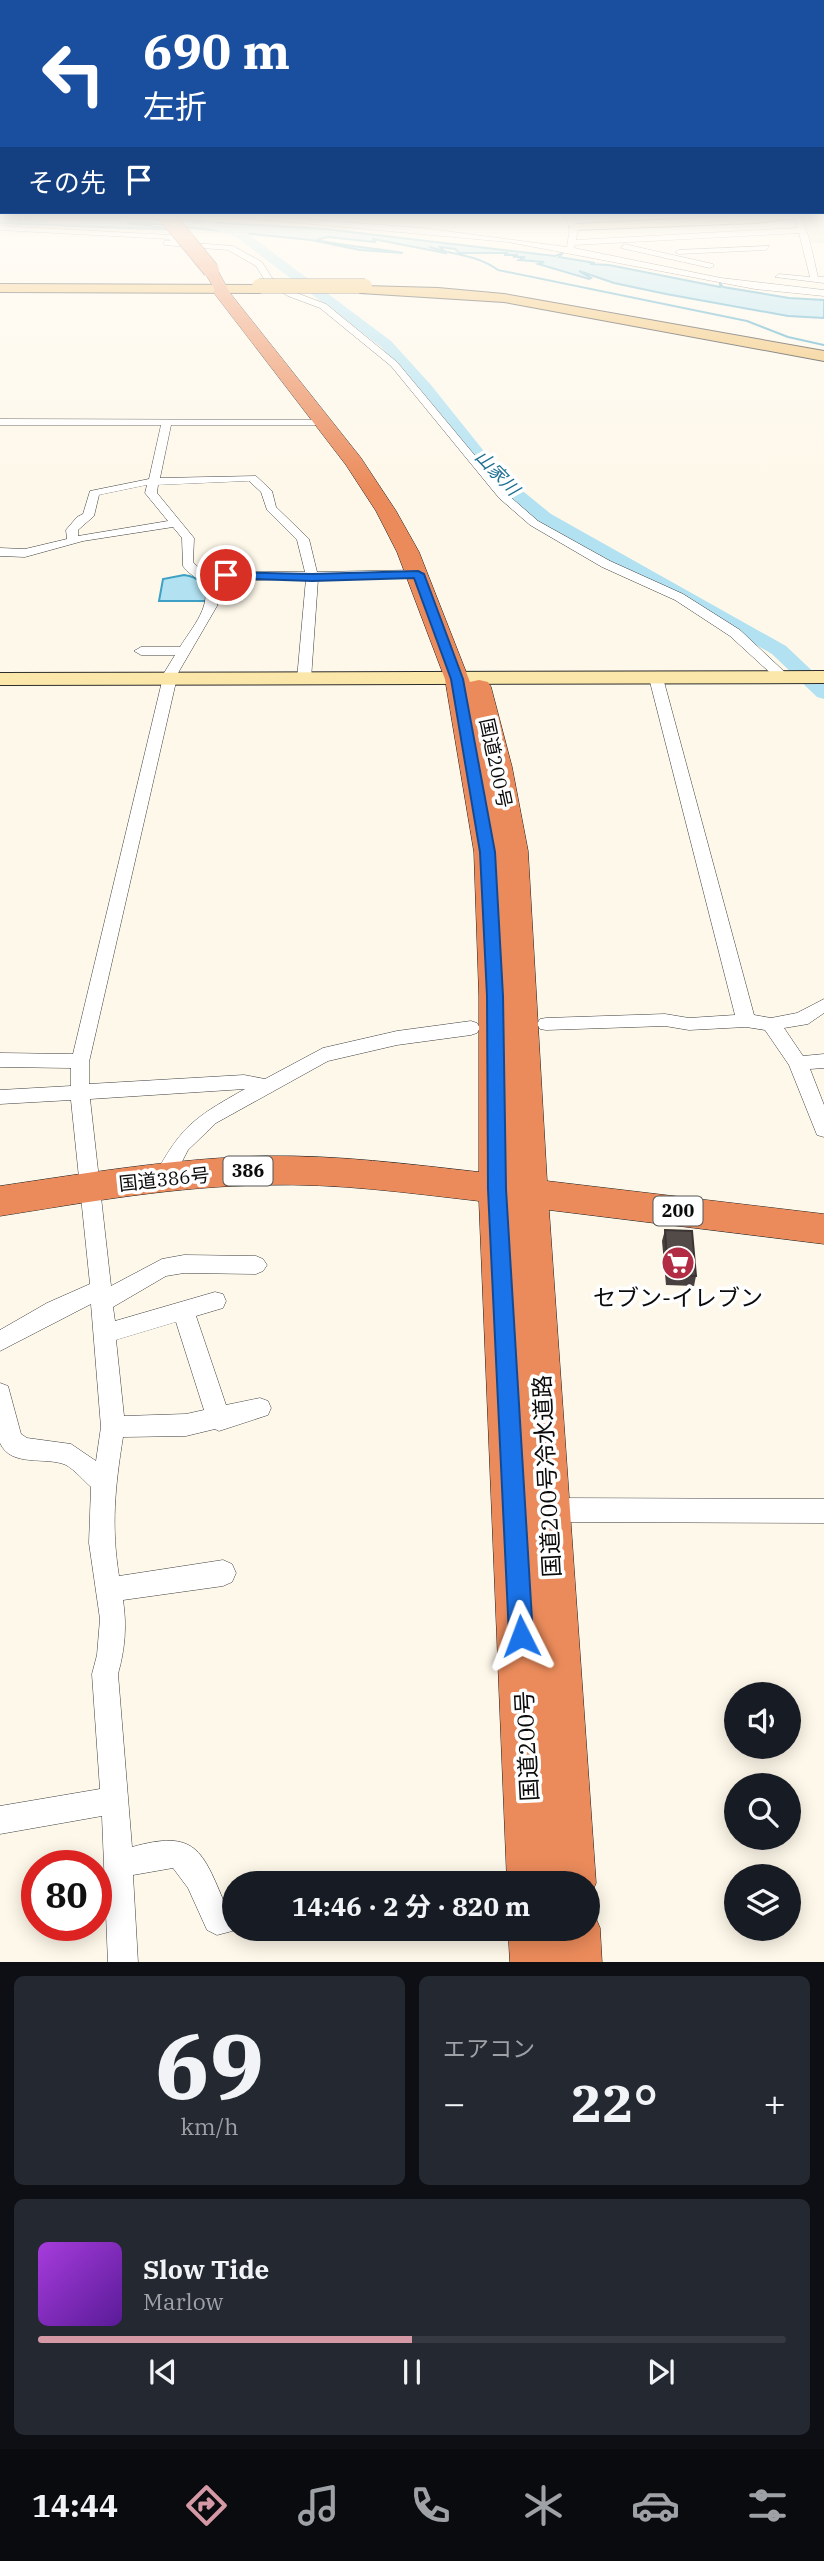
<!DOCTYPE html>
<html lang="ja">
<head>
<meta charset="utf-8">
<style>
	:root { --surface:#171b24; --page:#242831; --text:#f1f3f6; --muted:#9ea1a6; --line:#363941; --accent:#d599a6 }
	body { margin:0; font-family:"IBM Plex Serif","Noto Sans JP",serif; background:var(--page); color:var(--text); height:100vh; display:flex; flex-direction:column; font-size:26px; white-space:nowrap }
	* { box-sizing:border-box; margin:0 }
	p { font-size:23px; color:var(--muted) }
	.icon { flex:none; width:38px; height:38px; fill:none; stroke:currentColor; stroke-width:2; stroke-linecap:round; stroke-linejoin:round }
	.map { position:relative; height:1962px; overflow:hidden }
	.drawer { display:flex; flex-direction:column; gap:14px; padding:14px; background:#0d0f14; flex:1 }
	.drawer>* { flex:none }
	.guide { position:absolute; left:0px; top:0px; width:824px; height:214px; box-shadow:0 4px 18px #0003; background:#1a4fa0; color:#fff; overflow:hidden }
	.fabs { position:absolute; left:724px; top:1682px; display:grid; gap:14px }
	.fabs a { display:grid; place-items:center; width:77px; height:77px; border-radius:50%; background:var(--surface); box-shadow:0 4px 18px #0003; font-size:35px }
	.speed { position:absolute; left:21px; top:1850px; display:flex; gap:14px; font-size:35px; font-weight:700; text-align:center }
	.speed>* { display:grid; place-content:center; width:91px; height:91px; border-radius:50%; background:var(--surface); box-shadow:0 4px 18px #0003; line-height:1 }
	.speed .limit { border:10px solid #d22; background:#fff; color:#111 }
	.pin { position:absolute; display:grid; place-items:center; width:60px; height:60px; color:#fff; margin:-30px; border:4px solid #fff; border-radius:50%; box-shadow:0 2px 7px #0007 }
	.me { position:absolute; width:77px; margin:-38px; rotate:357deg; stroke-linejoin:round; filter:drop-shadow(0 0 5px #0008) }
	.turn { display:flex; align-items:center; gap:24px; height:147px; padding:0 28px; font-size:32px }
	.turn .icon { width:91px; height:91px; stroke-width:2.5 }
	.turn b { display:block; font-size:49px; line-height:60px }
	.then { display:flex; align-items:center; height:66px; padding:0 28px; background:#0003; gap:14px; font-size:26px }
	.big { font-size:52px; font-weight:700; line-height:1.1 }
	.drawer .card { flex:1; display:flex; flex-direction:column; justify-content:center; gap:10px; min-width:0; padding:0 24px; border-radius:10px; background:var(--page) }
	.drawer .dial { align-items:center; gap:0 }
	.dial b { font-size:91px; line-height:1 }
	.song { display:flex; align-items:center; gap:21px }
	.cover { width:84px; height:84px; border-radius:10px; background:linear-gradient(135deg,hsl(280 70% 55%),hsl(270 70% 35%)) }
	.played { height:7px; border-radius:4px; background:linear-gradient(90deg,var(--accent) 50%,var(--line) 50%) }
	.keys { display:flex; justify-content:space-around; direction:ltr }
	.heat { display:flex; justify-content:space-between; align-items:center; font-size:38px; direction:ltr }
	.drawer .tiles { flex:1; display:grid; gap:14px; grid-template-columns:1fr 1fr }
	.card:last-child { grid-column:span 2 }
	.trip { position:absolute; left:222px; top:1871px; width:378px; height:70px; border-radius:35px; background:var(--surface); box-shadow:0 4px 18px #0003; font-weight:700; line-height:70px; text-align:center }
	.tabs { display:flex; height:112px; justify-content:space-around; align-items:center; background:#090b0e; color:var(--muted) }
	.tabs .icon { width:49px; height:49px }
	.tabs .selected { color:var(--accent) }
	.tabs b { font-size:32px; color:var(--text) }
	.map>svg:first-child { display:block }
</style>
</head>
<body>
<div class="map">
<svg width="824" height="1963" viewBox="0 0 824 1963">
	<rect width="100%" height="100%" fill="#fef8ea"/>
	<path fill="#d5e5b7" d="M824,214V243H806L799,217Z"/>
	<path fill="#b2e2f2" stroke="#3ea0c4" stroke-width="2" d="M0,214H73L325,229L555,256L563,253L559,257L595,263L590,264L609,265L720,287V283L723,287L789,298L824,300V318L788,316L666,294L614,283L579,271L591,278L589,279L538,264L544,262L519,260L525,257H513L518,255H504H508L507,253H459L455,249L440,247L445,253L373,239L375,242L328,237L316,240C345,246 373,248 403,253L360,250L311,240L153,224L127,223L177,230L0,223Z
		M184,575C201,577 204,586 208,601H159L163,579Z"/>
	<g fill="none" stroke-linecap="round" stroke-linejoin="round">
		<path stroke="#3ea0c4" stroke-width="2" d="M430,247C455,256 476,254 498,270L747,321L788,337L824,345"/>
		<path fill="#b2e2f2" fill-rule="evenodd" d="M207,221L243,230L391,341L431,385L503,475L551,514L786,646L824,682V699L817,697L772,654L539,522L491,483L421,391L381,347L235,236L203,226V222Z"/>
		<defs>
			<path id="street" d="M202,214H238L422,228L567,247L570,227L563,214H571L578,227L576,240L797,228L795,219L799,217C808,225 814,262 818,277H824V283L775,277L779,274L810,277L799,233L575,245L574,248L721,278L824,290V296L755,289L508,242Z
				M0,226L171,235L181,242L233,246L262,262L272,278L294,292L326,304L397,362L507,494L538,521L610,561L683,594L740,630L790,677L788,680H778L730,636L675,600L602,567L530,525L499,498L391,366L320,308L288,296L266,282L256,266L228,250L164,245V241H171L169,239L0,230Z
				M624,244L713,264L714,266L710,268L621,248Z
				M769,246L766,250L679,254L675,252L679,250Z
				M0,419L327,420V424L323,425H171L160,478L256,476L272,491L276,507L309,539L317,572L418,570L424,574L418,578L318,579L311,679L304,683L297,679L306,579L211,581L218,591L217,606L178,673L89,1062V1084L244,1075L265,1079L323,1048L397,1031L471,1021L477,1023L480,1028L477,1033L471,1035L397,1045L328,1061L216,1123L188,1150L171,1183L164,1185L157,1183L154,1177C181,1126 195,1117 245,1089L90,1099L111,1286L162,1259L184,1255L256,1256L263,1259L267,1265L263,1271L256,1274L184,1273L166,1276L113,1307L115,1321L215,1292L223,1294L226,1301L223,1308L196,1316L226,1405L260,1398L268,1401L271,1408L268,1415L219,1431L215,1429L186,1436L123,1437C115,1487 111,1526 119,1576L223,1560L232,1564L236,1573L232,1582L223,1586L123,1600C127,1626 125,1649 118,1674L132,1847C196,1829 202,1850 225,1904L234,1903V1928H244L217,1935L207,1930L188,1888L173,1868L133,1875L138,1963H108L102,1816L0,1834V1806L100,1789L92,1674L97,1655L100,1619L89,1543L91,1487C84,1481 75,1470 66,1465C46,1456 11,1468 0,1443V1383L8,1386L21,1434L27,1438L71,1444L96,1461L101,1427L91,1304L0,1351V1330L47,1303L90,1284L71,1100L0,1104V1090L71,1086V1068L0,1067V1053L73,1054L164,673L175,655H141L134,651L141,647H180C190,630 217,601 200,581C194,576 188,573 183,566L182,538L173,527L83,541L25,557L0,556V548L25,549L67,539L66,530L77,517L83,514L90,491L149,479L161,425H0ZM249,481L261,492L267,510L297,540L305,572L201,571L193,562L194,538L157,493L158,485ZM147,485L145,493L168,521L78,536V530L94,516L99,495ZM176,1322L204,1410L186,1414L124,1416L116,1340Z
				M656,674L663,678L754,1015L771,1018L797,1013L824,999V1013L808,1024L784,1028L803,1056L824,1054V1068L810,1069L824,1105V1137L817,1135L789,1065L765,1030L746,1027L689,1030L665,1026L546,1030L540,1029L537,1024L540,1019L546,1018L665,1014L689,1018L735,1015L649,678Z
				M549,1498L824,1499V1523L549,1522L540,1518L537,1510L540,1502Z"/>
			<path id="secondary" d="M779,214H810L805,217L755,223L574,230L569,227L574,224Z
				M824,671V683L0,685V673Z"/>
			<path id="primary" d="M0,284L260,285L267,289L260,293L0,292Z
				M365,286L438,288L504,294L824,351V361L504,302L360,293V287Z"/>
			<path id="highway" d="M211,265L216,267L230,293L361,458L396,511L419,552L470,682L479,680L488,682L491,687L512,767L528,851L547,1181L824,1214V1244L549,1210L596,1883L588,1902V1883H507L479,1201C409,1193 337,1183 266,1185C177,1186 88,1202 0,1216V1186C88,1173 177,1158 266,1156C337,1155 408,1164 479,1172V996L474,852L445,679L397,552L376,511L346,465L214,293V288L203,270Z
				M588,1907L592,1909L600,1928L602,1963H510L508,1928H588Z"/>
		</defs>
		<use href="#street" stroke="#3e3e3e" stroke-width="1"/>
		<use href="#secondary" stroke="#2d2d2d" stroke-width="2"/>
		<use href="#primary" stroke="#1c1c1c" stroke-width="2"/>
		<use href="#highway" stroke="#1c1c1c" stroke-width="1"/>
		<use href="#street" fill="#fff" fill-rule="evenodd"/>
		<use href="#secondary" fill="#fae7a9" fill-rule="evenodd"/>
		<use href="#primary" fill="#f0be68" fill-rule="evenodd"/>
		<use href="#highway" fill="#eb8b5b" fill-rule="evenodd"/>
		<defs>
			<path id="primary-bridge" d="M259,286H365"/>
			<path id="highway-bridge" d="M165,214L211,270"/>
		</defs>
		<use href="#primary-bridge" stroke="#1c1c1c" stroke-width="15" stroke-linecap="butt"/>
		<use href="#highway-bridge" stroke="#1c1c1c" stroke-width="17" stroke-linecap="butt"/>
		<use href="#primary-bridge" stroke="#f0be68" stroke-width="14"/>
		<use href="#highway-bridge" stroke="#eb8b5b" stroke-width="16"/>
	</g>
	<path fill="#47403e" d="M665,1230L696,1276L694,1286L666,1285L662,1241Z"/>
	<path fill="#534b48" stroke="#3a3432" stroke-width="2" d="M665,1230L692,1231L696,1276L668,1274Z"/>
	<linearGradient id="sky" x2="0" y2="1"><stop stop-color="#92c6ec"/><stop offset="0.44" stop-color="#fffcf6"/><stop offset="1" stop-color="#fffcf6" stop-opacity="0"/></linearGradient>
	<rect width="824" height="489" fill="url(#sky)"/>
	<path fill="#1a73e8" stroke="#114b97" stroke-width="2" d="M418,571L424,574L463,679L495,852L503,996L506,1189L533,1636L529,1644L521,1648L513,1644L509,1636L488,1189L487,996L480,852L451,679L414,578L312,581L226,578L221,575L226,572L312,574Z"/>
	<defs>
		<symbol id="supermarket-disc" viewBox="-11 -11 22 22"><circle r="9.5" fill="#b22c44" stroke="#fff"/><path d="M-6-5.5h2.5l.6 2H6L4.5 2H-2.5L-4.4-4H-6ZM-1.5 3.2a1.3 1.3 0 1 0 .1 0ZM3 3.2a1.3 1.3 0 1 0 .1 0Z" fill="#fff"/></symbol>
	</defs>
	<g fill-rule="evenodd">
		<use href="#supermarket-disc" x="659" y="1244" width="38" height="38"/>
	</g>
	<g text-anchor="middle" stroke-width="7" stroke-linejoin="round" paint-order="stroke">
		<g font-size="18" font-style="italic" fill="#1d6f94" stroke="#fff">
			<text transform="translate(497 473) rotate(46)" y="6">山家川</text>
		</g>
		<g fill="#fff" stroke="#545454" stroke-width="2">
			<rect x="223.5" y="1156.5" width="49" height="29" rx="5"/>
			<rect x="653.5" y="1196.5" width="49" height="29" rx="5"/>
		</g>
		<g font-size="18" font-weight="bold" fill="#0b0b0b">
			<text x="248" y="1177">386</text>
			<text x="678" y="1217">200</text>
		</g>
		<g font-size="19" fill="#0b0b0b" stroke="#fff">
			<text transform="translate(496 763) rotate(78)" y="7">国道200号</text>
			<text transform="translate(164 1179) rotate(-6)" y="7">国道386号</text>
		</g>
		<g font-size="23" fill="#0b0b0b" stroke="#fff">
			<text x="678" y="1306">セブン-イレブン</text>
		</g>
		<g font-size="23" fill="#0b0b0b" stroke="#fff">
			<text transform="translate(547 1476) rotate(-93)" y="8">国道200号冷水道路</text>
			<text transform="translate(527 1746) rotate(-93)" y="8">国道200号</text>
		</g>
	</g>
</svg>
<div class="fabs">
<a><svg class="icon" aria-label="sound" viewBox="0 0 24 24"><path d="M4 9h4l5-4v14l-5-4H4zM17 9q2 3 0 6"/></svg></a>
<a><svg class="icon" aria-label="search" viewBox="0 0 24 24"><circle cx="10" cy="10" r="6"/><path d="M15 15l6 6"/></svg></a>
<a><svg class="icon" aria-label="layers" viewBox="0 0 24 24"><path d="M12 4l9 5-9 5-9-5zM3 14l9 5 9-5"/></svg></a>
</div>
<div class="speed"><div class="limit">80</div></div>
<div class="pin" style="left:226px;top:575px;background:#d93025"><svg class="icon" aria-label="arrive" viewBox="0 0 24 24"><path d="M6 21V4h12l-3 4 3 4H6"/></svg></div>
<svg class="me" style="left:521px;top:1636px" viewBox="-20 -20 40 40"><path d="M0-17L14 15 0 8-14 15z" fill="#1a73e8" stroke="#fff" stroke-width="4"/></svg>
<div class="trip">14:46 · 2 分 · 820 m</div>
<div class="guide">
<div class="turn"><svg class="icon" aria-label="left" viewBox="0 0 24 24"><path d="M17 20v-9H6M10 6l-5 5 5 5"/></svg><div><b>690 m</b>左折</div></div>
<div class="then">その先<svg class="icon" aria-label="arrive" viewBox="0 0 24 24"><path d="M6 21V4h12l-3 4 3 4H6"/></svg></div>
</div>
</div>
<section class="drawer">
<div class="tiles">
<div class="card dial"><b>69</b><p>km/h</p></div>
<div class="card"><p>エアコン</p>
<div class="heat"><a>−</a><b class="big">22°</b><a>+</a></div>
</div>
<div class="card">
<div class="song"><i class="cover"></i><div><b>Slow Tide</b><p>Marlow</p></div></div>
<div class="played"></div>
<div class="keys"><svg class="icon" aria-label="previous" viewBox="0 0 24 24"><path d="M18 5L8 12l10 7zM5 5v14"/></svg><svg class="icon" aria-label="pause" viewBox="0 0 24 24"><path d="M8 5v14M16 5v14"/></svg><svg class="icon" aria-label="next" viewBox="0 0 24 24"><path d="M6 5l10 7-10 7zM19 5v14"/></svg></div>
</div>
</div>
</section>
<nav class="tabs">
<b>14:44</b>
<svg class="icon selected" aria-label="directions" viewBox="0 0 24 24"><path d="M12 3l9 9-9 9-9-9zM9 14v-3h6M13 9l2 2-2 2"/></svg>
<svg class="icon" aria-label="music" viewBox="0 0 24 24"><path d="M9 18V5l10-2v13"/><circle cx="6" cy="18" r="3"/><circle cx="16" cy="16" r="3"/></svg>
<svg class="icon" aria-label="phone" viewBox="0 0 24 24"><path d="M5 4h4l2 5-3 2q2 4 5 5l2-3 5 2v4C11 20 4 13 5 4z"/></svg>
<svg class="icon" aria-label="climate" viewBox="0 0 24 24"><path d="M12 3v18M4 7l16 10M4 17L20 7"/></svg>
<svg class="icon" aria-label="car" viewBox="0 0 24 24"><path d="M5 17H2v-5l4-1 3-4h7l3 4 3 1v5h-3M9 17h6M6 11h13"/><circle cx="7" cy="17" r="2"/><circle cx="17" cy="17" r="2"/></svg>
<svg class="icon" aria-label="filters" viewBox="0 0 24 24"><path d="M4 7h16M4 17h16"/><circle cx="9" cy="7" r="2"/><circle cx="15" cy="17" r="2"/></svg>
</nav>
</body>
</html>
